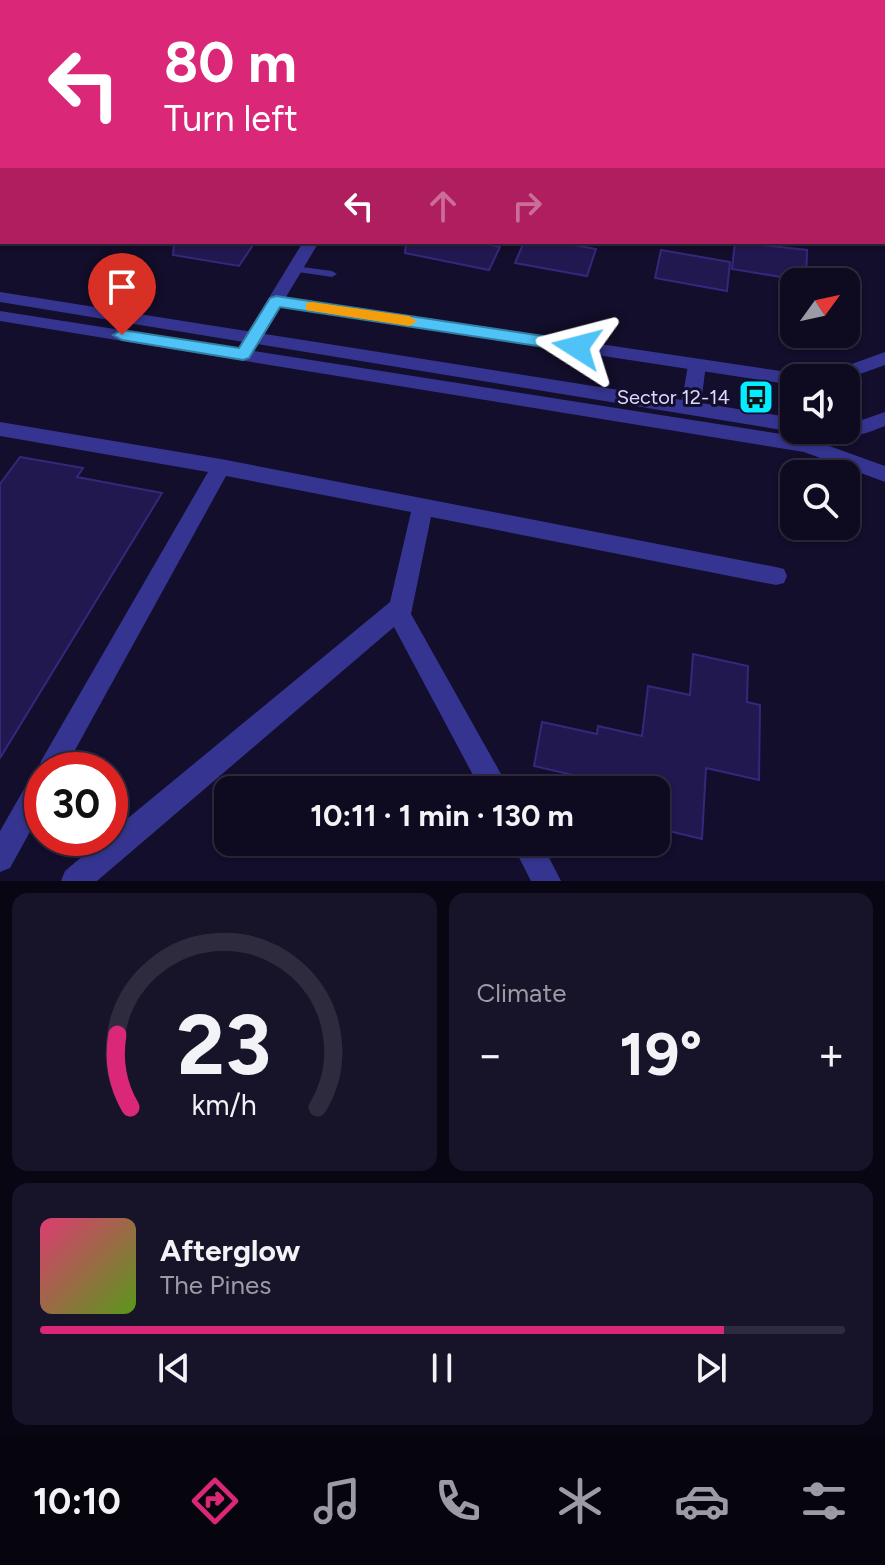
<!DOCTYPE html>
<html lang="en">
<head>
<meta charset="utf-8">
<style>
	:root { --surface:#0e0a20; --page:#171329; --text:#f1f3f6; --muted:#9b9aa5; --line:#2e2b3e; --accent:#db2777 }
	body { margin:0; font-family:Figtree,sans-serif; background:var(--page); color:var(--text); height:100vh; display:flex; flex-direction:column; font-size:30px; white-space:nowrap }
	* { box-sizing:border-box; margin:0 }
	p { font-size:26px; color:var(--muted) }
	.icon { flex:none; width:44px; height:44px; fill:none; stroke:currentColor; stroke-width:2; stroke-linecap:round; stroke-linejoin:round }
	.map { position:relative; height:881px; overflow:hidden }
	.details { display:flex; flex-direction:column; gap:12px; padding:12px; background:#080612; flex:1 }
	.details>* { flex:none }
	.banner { position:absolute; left:0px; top:0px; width:886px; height:244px; box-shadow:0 2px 6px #0004,0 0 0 2px var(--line); background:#db2777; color:#fff; overflow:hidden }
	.needle { width:52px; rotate:57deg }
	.controls { position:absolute; left:780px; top:268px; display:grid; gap:16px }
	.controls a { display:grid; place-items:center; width:80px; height:80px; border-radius:16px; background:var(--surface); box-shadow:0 2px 6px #0004,0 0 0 2px var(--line); font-size:40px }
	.speed { position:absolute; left:24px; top:752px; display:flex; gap:16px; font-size:40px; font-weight:700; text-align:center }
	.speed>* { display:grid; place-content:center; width:104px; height:104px; border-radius:50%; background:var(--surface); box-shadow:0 2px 6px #0004,0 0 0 2px var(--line); line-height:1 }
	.speed .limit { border:12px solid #d22; background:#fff; color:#111 }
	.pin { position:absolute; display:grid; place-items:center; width:68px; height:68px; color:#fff; margin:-82px -34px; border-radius:50% 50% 50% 0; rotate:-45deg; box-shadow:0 0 8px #0007 }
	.pin .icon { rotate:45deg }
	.me { position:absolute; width:88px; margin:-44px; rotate:279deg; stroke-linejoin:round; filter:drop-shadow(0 0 6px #0008) }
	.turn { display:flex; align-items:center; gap:28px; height:168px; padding:0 32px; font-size:36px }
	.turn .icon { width:104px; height:104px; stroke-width:2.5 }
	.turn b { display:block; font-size:56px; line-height:68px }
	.lanes { display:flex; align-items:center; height:76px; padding:0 32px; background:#0003; justify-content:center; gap:40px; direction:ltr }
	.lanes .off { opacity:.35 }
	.big { font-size:60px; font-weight:700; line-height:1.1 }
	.details .card { flex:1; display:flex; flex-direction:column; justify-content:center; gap:12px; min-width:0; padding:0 28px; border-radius:16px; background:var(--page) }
	.details .dial { align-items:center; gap:0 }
	.dial svg { height:208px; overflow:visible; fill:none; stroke:var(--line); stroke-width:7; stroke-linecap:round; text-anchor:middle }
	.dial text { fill:var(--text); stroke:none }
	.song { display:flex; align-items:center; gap:24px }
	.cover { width:96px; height:96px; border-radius:12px; background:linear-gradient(135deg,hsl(340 70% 55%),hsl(90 70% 35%)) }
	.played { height:8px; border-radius:4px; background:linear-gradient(90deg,var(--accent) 85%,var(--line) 85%) }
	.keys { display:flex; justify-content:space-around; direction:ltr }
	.heat { display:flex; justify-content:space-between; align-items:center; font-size:44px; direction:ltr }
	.details .tiles { flex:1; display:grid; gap:12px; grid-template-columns:1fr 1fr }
	.card:last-child { grid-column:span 2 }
	.trip { position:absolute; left:214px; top:776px; width:456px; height:80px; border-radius:16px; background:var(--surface); box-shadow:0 2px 6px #0004,0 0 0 2px var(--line); font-weight:700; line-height:80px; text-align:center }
	.dock { display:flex; height:128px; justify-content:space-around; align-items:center; background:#06040d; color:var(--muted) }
	.dock .icon { width:56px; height:56px }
	.dock .active { color:var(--accent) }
	.dock b { font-size:36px; color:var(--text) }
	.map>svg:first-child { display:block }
</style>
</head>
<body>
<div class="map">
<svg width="885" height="881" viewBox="0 0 885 881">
	<rect width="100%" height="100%" fill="#120e2b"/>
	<path fill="#21184f" stroke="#36277d" stroke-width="2" d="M174,242H255L239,266L173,255Z
		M406,242H476L500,247L489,270L405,253Z
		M524,242H558L596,249L587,276L515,263Z
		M735,242L807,250L806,281L732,269Z
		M661,250L730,262L727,291L655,278Z
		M20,457L83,468L77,477L162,493L0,758V484Z
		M693,654L748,666L747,702L760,705L759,780L706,768L702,839L656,828V790H637L534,766L542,722L597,734L598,726L642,736L648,686L690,695Z"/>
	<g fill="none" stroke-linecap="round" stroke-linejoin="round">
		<path fill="#353490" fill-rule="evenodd" d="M399,0H405L404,2H398Z
			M615,0H621V2H615Z
			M841,0H847L848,2H842Z
			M295,266L332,271L337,274L332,277L291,271L290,269Z"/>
		<path fill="#353490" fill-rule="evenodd" d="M200,0H234L236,2H202Z
			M445,0H457L444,2Z
			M869,0H881L882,2H870Z
			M884,41L885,42V55L884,54Z
			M0,94L2,95L0,103Z
			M0,147H2V155H0Z
			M303,242H319L286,297L794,373L803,378H794V385L281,307L249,359H237L234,355Z
			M885,352V365L846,379L822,378L824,374Z
			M0,422L221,459L776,567L784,569L787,576L784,583L776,585L431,517L411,614L510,790H481L394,627L97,881H61L65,871L104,838H110V833L390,602L411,512L226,476L64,770H42V810L10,868L0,872V831L32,775L38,773L41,761L208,472L0,436Z
			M511,842H541L561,881H531Z"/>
		<path fill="#353490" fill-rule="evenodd" d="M0,292L682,400L688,365L697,359L706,365L701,403L794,418V430H801L794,432L0,302Z
			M0,311L807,438L885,466V482L804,452L0,321Z
			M885,412V426C869,432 852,441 837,430H846V421H859Z"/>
	</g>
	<path fill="#4fc3f7" stroke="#337fa1" stroke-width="2" d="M276,296L577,341L585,347L577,352L280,307L249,358L243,360L122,340L113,335L122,330L239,348L270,298Z"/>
	<path fill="#f59e0b" d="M312,302L409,316L417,321L409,326L306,310V303Z"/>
	<defs>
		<symbol id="bus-square" viewBox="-11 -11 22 22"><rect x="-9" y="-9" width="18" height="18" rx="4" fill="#04ecff" stroke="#120e2b"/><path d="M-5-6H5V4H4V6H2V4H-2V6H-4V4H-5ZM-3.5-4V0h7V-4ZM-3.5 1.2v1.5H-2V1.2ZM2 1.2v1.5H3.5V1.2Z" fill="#111"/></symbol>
	</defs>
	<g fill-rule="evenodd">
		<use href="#bus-square" x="736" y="377" width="40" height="40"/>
	</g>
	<g text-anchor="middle" stroke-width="6" stroke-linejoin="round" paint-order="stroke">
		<g font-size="20" fill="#dcd8ff" stroke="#120e2b" text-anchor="end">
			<text x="730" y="404">Sector 12-14</text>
		</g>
	</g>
</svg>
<div class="controls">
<a><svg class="needle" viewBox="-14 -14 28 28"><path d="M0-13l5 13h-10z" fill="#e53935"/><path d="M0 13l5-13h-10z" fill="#9b9aa5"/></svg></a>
<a><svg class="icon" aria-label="sound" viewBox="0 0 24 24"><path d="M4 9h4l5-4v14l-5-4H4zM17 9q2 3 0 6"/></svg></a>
<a><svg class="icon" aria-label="search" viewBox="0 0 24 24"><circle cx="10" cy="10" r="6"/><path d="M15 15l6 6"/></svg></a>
</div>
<div class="speed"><div class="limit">30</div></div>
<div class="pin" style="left:122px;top:335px;background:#d93025"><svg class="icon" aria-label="arrive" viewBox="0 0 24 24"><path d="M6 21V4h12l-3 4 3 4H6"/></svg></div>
<svg class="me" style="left:577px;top:347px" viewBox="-20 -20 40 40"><path d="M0-17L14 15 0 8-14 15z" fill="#4fc3f7" stroke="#fff" stroke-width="4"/></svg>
<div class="trip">10:11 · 1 min · 130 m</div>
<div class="banner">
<div class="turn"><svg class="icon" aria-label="left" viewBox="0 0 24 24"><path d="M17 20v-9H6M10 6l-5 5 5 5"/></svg><div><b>80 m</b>Turn left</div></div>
<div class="lanes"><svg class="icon" aria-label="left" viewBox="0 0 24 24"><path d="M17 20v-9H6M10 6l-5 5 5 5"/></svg><svg class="icon off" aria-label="ahead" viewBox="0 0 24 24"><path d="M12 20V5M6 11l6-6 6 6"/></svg><svg class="icon off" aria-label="right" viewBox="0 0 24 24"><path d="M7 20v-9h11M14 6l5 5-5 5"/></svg></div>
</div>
</div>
<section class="details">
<div class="tiles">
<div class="card dial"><svg viewBox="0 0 100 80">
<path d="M14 69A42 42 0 1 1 86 69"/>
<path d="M14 69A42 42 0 0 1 9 41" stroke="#db2777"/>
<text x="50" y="56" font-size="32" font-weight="700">23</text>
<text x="50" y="72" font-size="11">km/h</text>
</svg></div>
<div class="card"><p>Climate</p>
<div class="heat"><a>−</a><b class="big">19°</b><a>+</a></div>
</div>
<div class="card">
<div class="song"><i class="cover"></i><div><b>Afterglow</b><p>The Pines</p></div></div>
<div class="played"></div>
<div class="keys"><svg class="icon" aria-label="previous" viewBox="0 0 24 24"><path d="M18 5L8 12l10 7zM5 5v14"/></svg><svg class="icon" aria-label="pause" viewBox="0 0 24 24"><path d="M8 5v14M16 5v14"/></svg><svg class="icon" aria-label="next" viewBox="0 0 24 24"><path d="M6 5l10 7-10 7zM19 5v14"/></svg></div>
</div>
</div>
</section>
<nav class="dock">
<b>10:10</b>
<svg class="icon active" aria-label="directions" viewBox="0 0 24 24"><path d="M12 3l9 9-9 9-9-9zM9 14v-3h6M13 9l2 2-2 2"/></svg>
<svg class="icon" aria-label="music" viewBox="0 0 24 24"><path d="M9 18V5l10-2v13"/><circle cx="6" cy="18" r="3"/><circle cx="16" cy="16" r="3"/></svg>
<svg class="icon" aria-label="phone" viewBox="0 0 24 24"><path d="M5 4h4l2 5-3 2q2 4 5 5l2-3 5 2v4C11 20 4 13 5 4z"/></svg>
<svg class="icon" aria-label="climate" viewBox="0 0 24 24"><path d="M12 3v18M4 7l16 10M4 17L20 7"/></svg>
<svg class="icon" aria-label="car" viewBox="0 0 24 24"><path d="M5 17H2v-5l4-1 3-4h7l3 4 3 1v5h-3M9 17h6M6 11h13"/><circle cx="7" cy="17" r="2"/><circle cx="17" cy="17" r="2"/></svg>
<svg class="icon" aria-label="filters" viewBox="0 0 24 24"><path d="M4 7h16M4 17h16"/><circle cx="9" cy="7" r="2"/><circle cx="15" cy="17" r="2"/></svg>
</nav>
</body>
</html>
